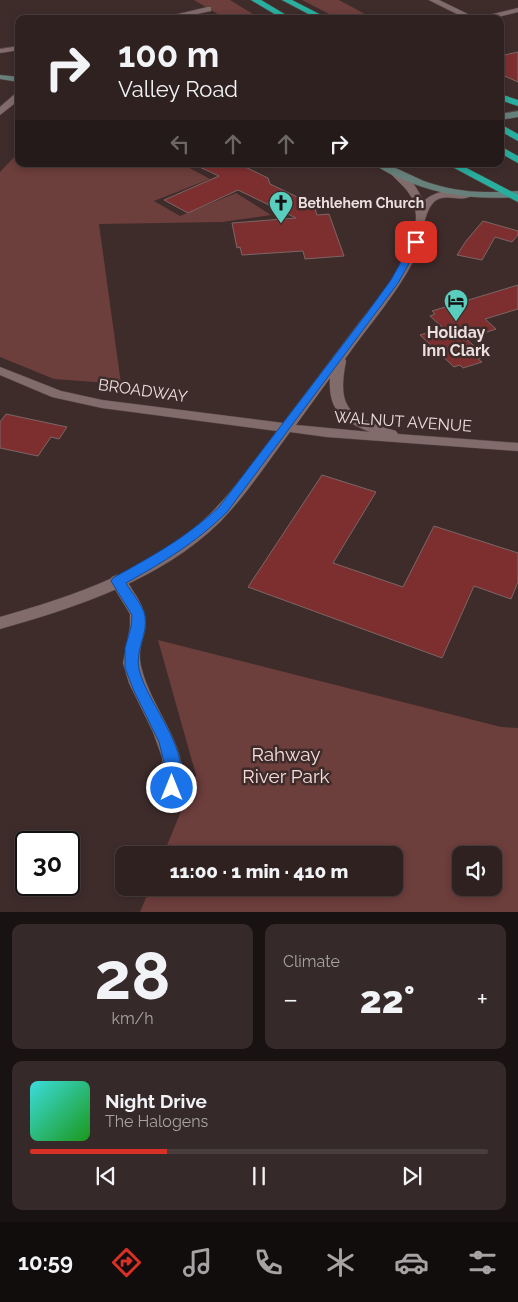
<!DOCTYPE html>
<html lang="en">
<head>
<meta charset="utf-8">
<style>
	:root { --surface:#2e2120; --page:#362929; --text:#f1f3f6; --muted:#a7a3a5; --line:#493e3e; --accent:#d93025 }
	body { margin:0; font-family:Raleway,sans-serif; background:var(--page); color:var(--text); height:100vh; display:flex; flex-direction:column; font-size:19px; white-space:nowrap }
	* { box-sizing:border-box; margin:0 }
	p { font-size:16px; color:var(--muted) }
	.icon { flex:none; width:28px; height:28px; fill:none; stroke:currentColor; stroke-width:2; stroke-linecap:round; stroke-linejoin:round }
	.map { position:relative; height:912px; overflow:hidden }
	.sheet { display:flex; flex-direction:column; gap:12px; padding:12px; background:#191212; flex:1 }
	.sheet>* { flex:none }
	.guide { position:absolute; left:15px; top:15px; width:489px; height:152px; border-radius:10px; box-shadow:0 2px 8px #0003,0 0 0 1px var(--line); background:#2e2120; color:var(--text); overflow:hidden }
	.controls { position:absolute; left:452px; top:846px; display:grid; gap:10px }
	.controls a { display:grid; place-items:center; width:50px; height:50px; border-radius:10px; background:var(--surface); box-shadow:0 2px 8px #0003,0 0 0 1px var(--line); font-size:25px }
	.speed { position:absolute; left:15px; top:831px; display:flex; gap:10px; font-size:25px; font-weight:700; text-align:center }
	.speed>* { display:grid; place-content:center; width:65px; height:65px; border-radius:50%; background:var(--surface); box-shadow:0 2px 8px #0003,0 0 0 1px var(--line); line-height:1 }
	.speed .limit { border:2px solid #111; border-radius:8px; background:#fff; color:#111 }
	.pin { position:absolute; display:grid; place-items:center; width:42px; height:42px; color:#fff; margin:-21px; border-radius:10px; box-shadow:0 2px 8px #0006 }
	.me { position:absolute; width:55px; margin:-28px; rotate:0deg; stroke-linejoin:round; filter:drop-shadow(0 0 4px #0008) }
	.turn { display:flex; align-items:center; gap:18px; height:105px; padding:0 20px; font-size:22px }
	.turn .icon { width:65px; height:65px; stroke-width:2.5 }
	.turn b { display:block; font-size:35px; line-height:42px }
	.lanes { display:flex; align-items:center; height:48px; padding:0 20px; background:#0003; justify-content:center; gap:25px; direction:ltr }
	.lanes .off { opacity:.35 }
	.big { font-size:38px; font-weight:800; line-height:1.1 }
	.sheet .tile { flex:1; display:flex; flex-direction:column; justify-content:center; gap:8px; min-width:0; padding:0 18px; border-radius:10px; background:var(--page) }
	.sheet .dial { align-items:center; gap:0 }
	.dial b { font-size:65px; line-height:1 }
	.song { display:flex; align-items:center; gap:15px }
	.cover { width:60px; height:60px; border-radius:8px; background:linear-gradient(135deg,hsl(180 70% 55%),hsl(120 70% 35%)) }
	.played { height:5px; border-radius:2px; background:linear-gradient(90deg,var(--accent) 30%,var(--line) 30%) }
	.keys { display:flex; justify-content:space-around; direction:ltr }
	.heat { display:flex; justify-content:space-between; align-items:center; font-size:28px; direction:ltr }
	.sheet .tiles { flex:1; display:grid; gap:12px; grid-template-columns:1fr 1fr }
	.tile:last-child { grid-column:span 2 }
	.trip { position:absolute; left:115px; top:846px; width:288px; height:50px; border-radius:10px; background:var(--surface); box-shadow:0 2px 8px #0003,0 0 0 1px var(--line); font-weight:800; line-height:50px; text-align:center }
	.menu { display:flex; height:80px; justify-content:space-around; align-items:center; background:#120d0d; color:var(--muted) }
	.menu .icon { width:35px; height:35px }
	.menu .on { color:var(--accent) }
	.menu b { font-size:22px; color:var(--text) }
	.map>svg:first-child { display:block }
</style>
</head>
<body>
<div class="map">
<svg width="518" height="912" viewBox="0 0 518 912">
	<rect width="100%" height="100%" fill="#3e2c2b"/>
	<path fill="#6c3e3c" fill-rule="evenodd" d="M194,0H230L261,19H226Z
		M302,0H339L374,19H339Z
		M19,152V164H182L210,179L154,201L180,216L236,193L271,215L222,222L99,224L121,384L54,379L0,357V172Z
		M158,640L501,727L518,728V912H140L150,888H394V855H163L196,775ZM461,855H494V888H461Z"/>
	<path fill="#7d2f30" stroke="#7c6665" d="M518,52V82L500,74V56Z
		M193,164H236L243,166L268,178L270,184L314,205L317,215L329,214L344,256L305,259L303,251L242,255L240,247L237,248L232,223L296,218L238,190L188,213L164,200L219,176Z
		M483,221L518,231V235L512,242L495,237L482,260L457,255L466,241Z
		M518,285V309L485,319L496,329L466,339L486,356L478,359L482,362L463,368L460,365L454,367L420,335L443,328L430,316L435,314L432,311Z
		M6,414L67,427L59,439L51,437L38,456L0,448V422Z
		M322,475L376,492L333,563L403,587L434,526L518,553V582L511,599L474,586L442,658L248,587Z"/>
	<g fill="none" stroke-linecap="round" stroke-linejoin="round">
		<defs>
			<path id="minor" d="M429,0H439L476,18L518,8V12L490,19H467Z
				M208,7H211V11L173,19H157Z
				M19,46V50L0,53V49Z
				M16,93H19V100L0,115V107Z
				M118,575C126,578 129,584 133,591C161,631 132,637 142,670C155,718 200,757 176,809L169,811L162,809L160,803L165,776L162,757L153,732L129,683L123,663L130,627V614L110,581L112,577Z"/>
			<path id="tertiary" d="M394,169C408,173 419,189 423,202C432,191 460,185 472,195C462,204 444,191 433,203C422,215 423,242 415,258C397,294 368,326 345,359L346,361C336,411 351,417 396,431L398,434L518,443V451L327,437L290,432C267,463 246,495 220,522C161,580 77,607 0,629V617C74,596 154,569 210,514C235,489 255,459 277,431L102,408L52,397L0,375V367L61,391L102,400L283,423C306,393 329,362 352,332C375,301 416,257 416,216C415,193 403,187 389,172ZM330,378C328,410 342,421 370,432L296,425Z"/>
			<path id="secondary" d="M0,75L19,77V82L0,79Z
				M518,111V117L500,120V114Z
				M375,164C394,163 414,179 433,184C461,193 489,193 518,191V197C476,200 437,195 399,178C391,174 381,170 375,164Z"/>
			<path id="motorway" d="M251,0H261L293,19H283Z
				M282,0H292L329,19H318Z
				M500,94L518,100V106L500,100Z
				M500,124L518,134V141L500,131Z
				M500,146L518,156V163L500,153Z
				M447,164H459L518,195V202Z"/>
		</defs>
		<use href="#minor" stroke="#594948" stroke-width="1"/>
		<use href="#tertiary" stroke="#594948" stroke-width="1"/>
		<use href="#secondary" stroke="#594948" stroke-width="1"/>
		<use href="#motorway" stroke="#594948" stroke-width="1"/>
		<use href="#minor" fill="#826c6b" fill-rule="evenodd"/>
		<use href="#tertiary" fill="#826c6b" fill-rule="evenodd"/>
		<use href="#secondary" fill="#67807b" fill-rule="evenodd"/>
		<use href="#motorway" fill="#28af9f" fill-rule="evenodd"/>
	</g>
	<path fill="#1a73e8" stroke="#114b97" d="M416,239L421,242L398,283L227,512C194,544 165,561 126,583C131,592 143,605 145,616C148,634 135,650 139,669C147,705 196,753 177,793L172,795L166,793L164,788L167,774L159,742L134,691L125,668V648L131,627L132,615L111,581L113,578C154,555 184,539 219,507L367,313L391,280L412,242Z"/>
	<defs>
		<symbol id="church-pin" viewBox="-11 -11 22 30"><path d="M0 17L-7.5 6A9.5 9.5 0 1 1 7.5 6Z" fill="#5acebe" stroke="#3e2c2b"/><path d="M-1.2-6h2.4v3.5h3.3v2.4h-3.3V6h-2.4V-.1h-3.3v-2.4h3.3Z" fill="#111"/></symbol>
		<symbol id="hotel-pin" viewBox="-11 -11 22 30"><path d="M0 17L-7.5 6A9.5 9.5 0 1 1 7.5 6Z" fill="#5acebe" stroke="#3e2c2b"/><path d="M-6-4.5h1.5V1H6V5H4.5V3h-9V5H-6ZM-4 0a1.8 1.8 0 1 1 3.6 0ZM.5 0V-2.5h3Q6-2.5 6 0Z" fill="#111"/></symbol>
	</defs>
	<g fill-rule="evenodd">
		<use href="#church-pin" x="267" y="189" width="28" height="38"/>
		<use href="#hotel-pin" x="442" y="287" width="28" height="38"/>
	</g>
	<g text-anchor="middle" stroke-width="5" stroke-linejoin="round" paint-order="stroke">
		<g font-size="14" font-weight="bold" fill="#ece0df" stroke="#3e2c2b" text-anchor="start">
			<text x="298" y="208">Bethlehem Church</text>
		</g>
		<g font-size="16" font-weight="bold" fill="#ece0df" stroke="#3e2c2b">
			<text x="456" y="338">Holiday<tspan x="456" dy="18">Inn Clark</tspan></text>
		</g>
		<g font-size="16" fill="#ece0df" stroke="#3e2c2b">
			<text transform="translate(143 390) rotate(8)" y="6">BROADWAY</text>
			<text transform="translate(403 421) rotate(4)" y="6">WALNUT AVENUE</text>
		</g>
		<g font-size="19" fill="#f7dedc" stroke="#3e2c2b">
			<text x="286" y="761">Rahway<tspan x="286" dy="22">River Park</tspan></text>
		</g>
	</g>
</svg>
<div class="controls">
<a><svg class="icon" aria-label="sound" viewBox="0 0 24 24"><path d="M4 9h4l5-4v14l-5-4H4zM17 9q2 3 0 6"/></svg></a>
</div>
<div class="speed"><div class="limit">30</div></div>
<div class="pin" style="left:416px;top:242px;background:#d93025"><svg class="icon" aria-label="arrive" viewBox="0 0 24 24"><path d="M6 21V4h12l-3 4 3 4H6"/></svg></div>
<svg class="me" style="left:172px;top:788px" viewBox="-20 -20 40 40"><circle r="17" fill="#1a73e8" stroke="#fff" stroke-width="3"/><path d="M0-11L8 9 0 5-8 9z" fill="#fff"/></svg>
<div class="trip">11:00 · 1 min · 410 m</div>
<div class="guide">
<div class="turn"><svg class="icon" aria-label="right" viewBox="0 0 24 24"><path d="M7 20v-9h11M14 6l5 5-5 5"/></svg><div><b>100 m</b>Valley Road</div></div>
<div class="lanes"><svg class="icon off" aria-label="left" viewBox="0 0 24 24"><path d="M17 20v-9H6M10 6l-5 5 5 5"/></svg><svg class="icon off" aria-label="ahead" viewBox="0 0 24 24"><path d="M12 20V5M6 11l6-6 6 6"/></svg><svg class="icon off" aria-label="ahead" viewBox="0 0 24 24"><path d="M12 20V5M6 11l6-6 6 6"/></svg><svg class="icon" aria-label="right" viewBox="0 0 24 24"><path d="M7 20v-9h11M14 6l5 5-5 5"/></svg></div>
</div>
</div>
<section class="sheet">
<div class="tiles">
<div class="tile dial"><b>28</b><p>km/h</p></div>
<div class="tile"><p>Climate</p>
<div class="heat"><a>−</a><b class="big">22°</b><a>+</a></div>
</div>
<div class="tile">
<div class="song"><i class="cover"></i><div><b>Night Drive</b><p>The Halogens</p></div></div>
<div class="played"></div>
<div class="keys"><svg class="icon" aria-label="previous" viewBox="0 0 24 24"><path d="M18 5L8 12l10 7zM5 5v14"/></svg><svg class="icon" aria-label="pause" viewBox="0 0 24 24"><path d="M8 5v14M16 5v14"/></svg><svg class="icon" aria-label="next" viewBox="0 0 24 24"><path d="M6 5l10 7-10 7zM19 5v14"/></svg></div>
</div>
</div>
</section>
<nav class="menu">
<b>10:59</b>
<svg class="icon on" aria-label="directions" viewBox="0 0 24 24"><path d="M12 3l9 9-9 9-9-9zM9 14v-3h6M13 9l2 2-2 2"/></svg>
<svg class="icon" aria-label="music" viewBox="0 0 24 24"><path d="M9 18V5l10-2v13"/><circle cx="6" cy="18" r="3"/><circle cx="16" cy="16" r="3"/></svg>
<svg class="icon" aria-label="phone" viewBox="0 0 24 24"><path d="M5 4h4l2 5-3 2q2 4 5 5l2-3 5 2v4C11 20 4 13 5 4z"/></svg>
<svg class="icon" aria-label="climate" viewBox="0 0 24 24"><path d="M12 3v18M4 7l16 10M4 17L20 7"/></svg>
<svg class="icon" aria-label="car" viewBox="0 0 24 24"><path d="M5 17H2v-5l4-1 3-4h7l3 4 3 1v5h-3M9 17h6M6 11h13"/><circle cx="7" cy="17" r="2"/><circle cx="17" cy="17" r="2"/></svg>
<svg class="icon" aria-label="filters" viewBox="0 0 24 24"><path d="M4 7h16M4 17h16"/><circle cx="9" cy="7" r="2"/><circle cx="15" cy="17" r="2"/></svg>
</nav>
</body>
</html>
